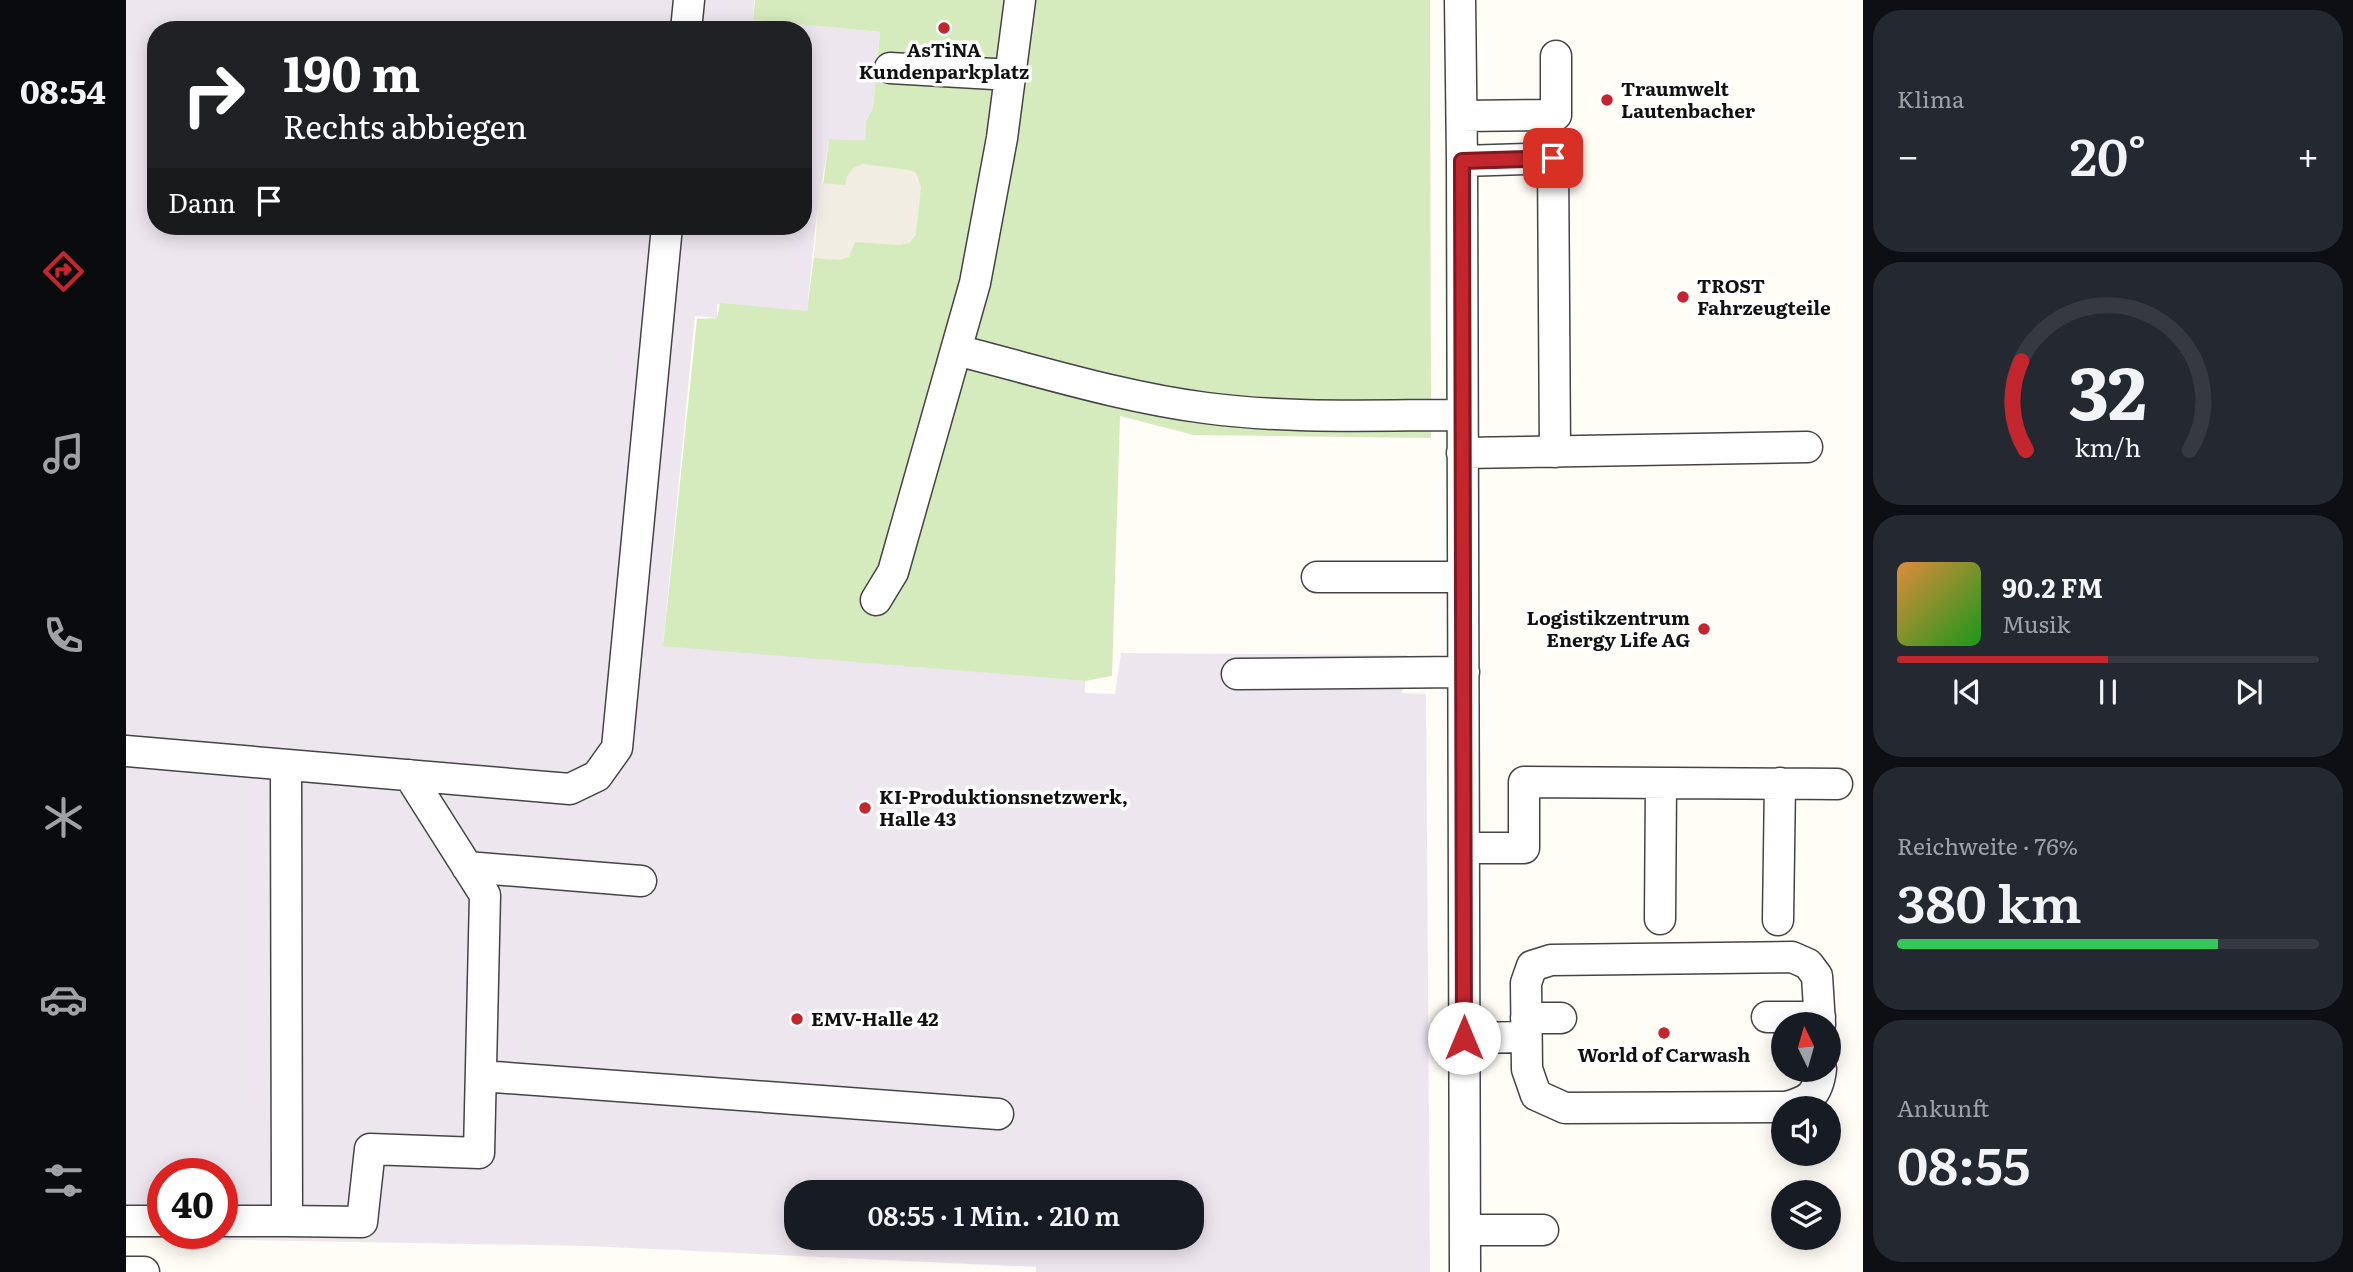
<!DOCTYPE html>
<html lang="de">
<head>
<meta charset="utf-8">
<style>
	:root { --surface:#171b24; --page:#242831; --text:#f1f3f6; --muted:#9ea1a6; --line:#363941; --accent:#c4262e }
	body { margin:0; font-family:Literata,serif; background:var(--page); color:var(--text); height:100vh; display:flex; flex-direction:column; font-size:26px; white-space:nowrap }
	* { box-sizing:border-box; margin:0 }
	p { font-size:23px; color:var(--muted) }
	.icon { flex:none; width:38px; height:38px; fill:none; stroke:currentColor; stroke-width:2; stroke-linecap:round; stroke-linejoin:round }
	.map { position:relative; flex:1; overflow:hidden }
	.side { display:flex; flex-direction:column; gap:10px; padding:10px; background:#0d0f14; width:490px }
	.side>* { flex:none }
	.guide { position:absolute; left:21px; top:21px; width:665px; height:214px; border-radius:28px; box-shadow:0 4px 18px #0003; background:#202124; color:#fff; overflow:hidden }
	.needle { width:46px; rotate:355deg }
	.buttons { position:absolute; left:1645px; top:1012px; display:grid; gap:14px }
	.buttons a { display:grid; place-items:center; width:70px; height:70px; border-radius:50%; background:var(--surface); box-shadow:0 4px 18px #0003; font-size:35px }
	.speed { position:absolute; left:21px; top:1158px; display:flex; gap:14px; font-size:35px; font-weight:700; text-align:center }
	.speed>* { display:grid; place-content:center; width:91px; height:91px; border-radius:50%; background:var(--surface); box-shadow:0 4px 18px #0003; line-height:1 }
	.speed .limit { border:10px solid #d22; background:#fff; color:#111 }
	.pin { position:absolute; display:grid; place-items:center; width:60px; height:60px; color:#fff; margin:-30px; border-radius:14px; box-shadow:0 4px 10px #0006 }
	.me { position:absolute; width:77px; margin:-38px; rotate:0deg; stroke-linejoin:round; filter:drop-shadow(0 0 5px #0008) }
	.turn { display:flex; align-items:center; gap:24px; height:147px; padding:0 21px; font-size:32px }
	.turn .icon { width:91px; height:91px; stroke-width:2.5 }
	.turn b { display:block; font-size:49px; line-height:60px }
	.then { display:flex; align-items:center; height:66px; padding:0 21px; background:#0003; gap:14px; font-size:26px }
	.big { font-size:52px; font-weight:600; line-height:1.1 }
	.side .card { flex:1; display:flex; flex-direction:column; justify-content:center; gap:10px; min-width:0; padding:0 24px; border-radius:28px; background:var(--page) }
	.side .dial { align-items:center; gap:0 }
	.dial svg { height:182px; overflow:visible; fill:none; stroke:var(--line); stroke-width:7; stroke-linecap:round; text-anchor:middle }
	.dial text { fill:var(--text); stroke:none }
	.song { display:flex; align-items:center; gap:21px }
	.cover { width:84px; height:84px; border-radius:10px; background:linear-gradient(135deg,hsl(30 70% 55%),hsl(120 70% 35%)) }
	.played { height:7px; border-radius:4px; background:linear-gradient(90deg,var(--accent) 50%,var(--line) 50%) }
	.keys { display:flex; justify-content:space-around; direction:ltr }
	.heat { display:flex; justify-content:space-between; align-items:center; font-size:38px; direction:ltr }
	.charge { height:10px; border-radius:5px; background:linear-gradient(90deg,#34c759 76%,var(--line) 0) }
	.trip { position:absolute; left:658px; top:1180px; width:420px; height:70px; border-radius:28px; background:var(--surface); box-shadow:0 4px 18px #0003; font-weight:600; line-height:70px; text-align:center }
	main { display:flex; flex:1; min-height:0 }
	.tabs { display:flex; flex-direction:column; width:126px; justify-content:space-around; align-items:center; background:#090b0e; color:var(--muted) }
	.tabs .icon { width:49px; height:49px }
	.tabs .selected { color:var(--accent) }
	.tabs b { font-size:32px; color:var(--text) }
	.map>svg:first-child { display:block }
</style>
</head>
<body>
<main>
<nav class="tabs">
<b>08:54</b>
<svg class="icon selected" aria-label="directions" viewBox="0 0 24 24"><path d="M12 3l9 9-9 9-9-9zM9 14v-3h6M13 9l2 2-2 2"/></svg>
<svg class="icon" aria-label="music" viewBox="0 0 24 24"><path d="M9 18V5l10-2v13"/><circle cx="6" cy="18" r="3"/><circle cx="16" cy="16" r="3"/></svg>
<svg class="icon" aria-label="phone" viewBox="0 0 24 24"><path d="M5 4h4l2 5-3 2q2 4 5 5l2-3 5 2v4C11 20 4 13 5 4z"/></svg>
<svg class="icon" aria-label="climate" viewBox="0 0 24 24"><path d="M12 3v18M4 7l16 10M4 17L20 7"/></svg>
<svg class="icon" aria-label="car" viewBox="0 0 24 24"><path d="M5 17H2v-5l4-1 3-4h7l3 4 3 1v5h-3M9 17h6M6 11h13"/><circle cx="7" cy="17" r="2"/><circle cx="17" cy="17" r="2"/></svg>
<svg class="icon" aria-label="filters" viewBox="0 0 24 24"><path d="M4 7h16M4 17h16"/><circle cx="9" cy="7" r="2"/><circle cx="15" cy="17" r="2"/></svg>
</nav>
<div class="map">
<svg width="1737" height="1272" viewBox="0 0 1737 1272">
	<rect width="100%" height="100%" fill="#fffdf5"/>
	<path fill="#eee6ef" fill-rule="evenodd" d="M0,0H628L627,20L754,32L747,108L740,121L741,140L703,139L690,220L681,312L591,304V318L569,316L537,645L959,681V693L989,694L995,653L1281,655L1276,693L1300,694L1304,1272H910V1267L462,1246L0,1238ZM30,30H677V226H30ZM37,1174H96V1234H37ZM670,1192H1066V1237H670Z"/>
	<path fill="#d5ebbd" d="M629,0H1304L1305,438L1068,435L994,416L986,676L959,681L537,646L571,319L591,318L594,303L681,311L703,139L740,140V121L747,108L754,32L627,20Z"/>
	<path fill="#f1ede2" d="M737,164L784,170L790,173L795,187L790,235L783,243L774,245L729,242L723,257L714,260L688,258L694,183L719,185L722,175L727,168Z"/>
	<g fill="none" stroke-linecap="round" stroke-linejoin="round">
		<defs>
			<path id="minor" d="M1334,0L1336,161L1339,1272
				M560,30L563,0
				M764,68L885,75
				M1336,116L1430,115V56
				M1336,161L1427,158L1429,452
				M830,350C913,371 995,397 1080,408C1164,419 1251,415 1336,415
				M1336,453L1681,447
				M1191,577H1337
				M750,600L767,572L849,283L876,138L894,0
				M1111,674L1338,672
				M0,751L444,789L471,776L491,748L541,226
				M160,765L161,1221L236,1222L244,1149L353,1153L359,895L283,775
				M1338,848H1398V782L1711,784
				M341,867L515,881
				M1534,919L1535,783
				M1652,920L1654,783
				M1641,1017H1694
				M1400,1018H1435
				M1694,1024L1691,976L1682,964L1666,957L1425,960L1406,966L1400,983L1401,1069L1410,1095L1439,1108L1660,1107C1683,1101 1692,1095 1695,1069
				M1338,1038L1400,1037
				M355,1076L872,1114
				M0,1221H37
				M96,1221H161
				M1339,1230H1417
				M0,1272H18"/>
		</defs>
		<use href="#minor" stroke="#444" stroke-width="33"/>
		<use href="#minor" stroke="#fff" stroke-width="30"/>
	</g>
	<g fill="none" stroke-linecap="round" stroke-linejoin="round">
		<defs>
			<path id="route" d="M1338,1038L1336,161L1427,158"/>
		</defs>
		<use href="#route" stroke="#7f191e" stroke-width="18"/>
		<use href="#route" stroke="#c4262e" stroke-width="12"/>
	</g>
	<g fill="#c4262e" stroke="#fff" stroke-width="2.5">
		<circle cx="818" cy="28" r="7"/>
		<circle cx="1481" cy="100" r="7"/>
		<circle cx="1557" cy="297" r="7"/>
		<circle cx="1578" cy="629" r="7"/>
		<circle cx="739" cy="808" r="7"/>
		<circle cx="671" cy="1019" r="7"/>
		<circle cx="1538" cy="1033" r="7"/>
	</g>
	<g text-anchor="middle" stroke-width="7" stroke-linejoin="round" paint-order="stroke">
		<g font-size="19" font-weight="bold" fill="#111" stroke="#fff" text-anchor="start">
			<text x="818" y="57" text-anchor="middle">AsTiNA<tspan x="818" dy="22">Kundenparkplatz</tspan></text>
			<text x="1495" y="96">Traumwelt<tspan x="1495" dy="22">Lautenbacher</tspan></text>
			<text x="1571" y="293">TROST<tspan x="1571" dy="22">Fahrzeugteile</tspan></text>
			<text x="1564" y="625" text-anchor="end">Logistikzentrum<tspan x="1564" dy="22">Energy Life AG</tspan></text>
			<text x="753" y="804">KI-Produktionsnetzwerk,<tspan x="753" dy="22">Halle 43</tspan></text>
			<text x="685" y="1026">EMV-Halle 42</text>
			<text x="1538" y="1062" text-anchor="middle">World of Carwash</text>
		</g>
	</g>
</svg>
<div class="buttons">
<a><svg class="needle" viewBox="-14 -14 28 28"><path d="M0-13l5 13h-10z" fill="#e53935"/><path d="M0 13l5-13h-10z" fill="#9ea1a6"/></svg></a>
<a><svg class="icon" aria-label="sound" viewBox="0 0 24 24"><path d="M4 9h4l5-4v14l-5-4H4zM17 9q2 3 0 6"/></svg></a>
<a><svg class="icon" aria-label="layers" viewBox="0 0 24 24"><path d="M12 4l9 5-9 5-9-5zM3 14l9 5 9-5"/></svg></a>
</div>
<div class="speed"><div class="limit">40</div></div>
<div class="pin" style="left:1427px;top:158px;background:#d93025"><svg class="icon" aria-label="arrive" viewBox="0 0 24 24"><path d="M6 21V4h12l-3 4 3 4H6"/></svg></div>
<svg class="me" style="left:1338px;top:1038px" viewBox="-20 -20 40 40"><circle r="19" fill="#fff"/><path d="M0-13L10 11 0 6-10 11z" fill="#c4262e"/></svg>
<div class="trip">08:55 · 1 Min. · 210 m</div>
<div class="guide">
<div class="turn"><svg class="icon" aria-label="right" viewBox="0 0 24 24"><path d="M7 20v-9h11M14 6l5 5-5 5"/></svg><div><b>190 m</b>Rechts abbiegen</div></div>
<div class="then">Dann<svg class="icon" aria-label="arrive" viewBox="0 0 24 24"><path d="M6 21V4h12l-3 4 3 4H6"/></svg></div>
</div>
</div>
<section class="side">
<div class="card"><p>Klima</p>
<div class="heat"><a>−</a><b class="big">20°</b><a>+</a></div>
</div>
<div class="card dial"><svg viewBox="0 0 100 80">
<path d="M14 69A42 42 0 1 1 86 69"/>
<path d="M14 69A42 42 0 0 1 12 30" stroke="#c4262e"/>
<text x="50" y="56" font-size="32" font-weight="700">32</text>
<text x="50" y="72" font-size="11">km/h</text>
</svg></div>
<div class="card">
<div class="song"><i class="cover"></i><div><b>90.2 FM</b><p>Musik</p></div></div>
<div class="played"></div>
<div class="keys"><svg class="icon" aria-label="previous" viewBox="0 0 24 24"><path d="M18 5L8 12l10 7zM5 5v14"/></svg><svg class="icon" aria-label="pause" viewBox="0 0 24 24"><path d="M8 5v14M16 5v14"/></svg><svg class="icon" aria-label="next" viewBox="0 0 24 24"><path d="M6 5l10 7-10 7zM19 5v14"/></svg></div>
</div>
<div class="card"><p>Reichweite · 76%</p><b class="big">380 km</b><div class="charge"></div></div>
<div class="card"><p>Ankunft</p><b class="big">08:55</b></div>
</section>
</main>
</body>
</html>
